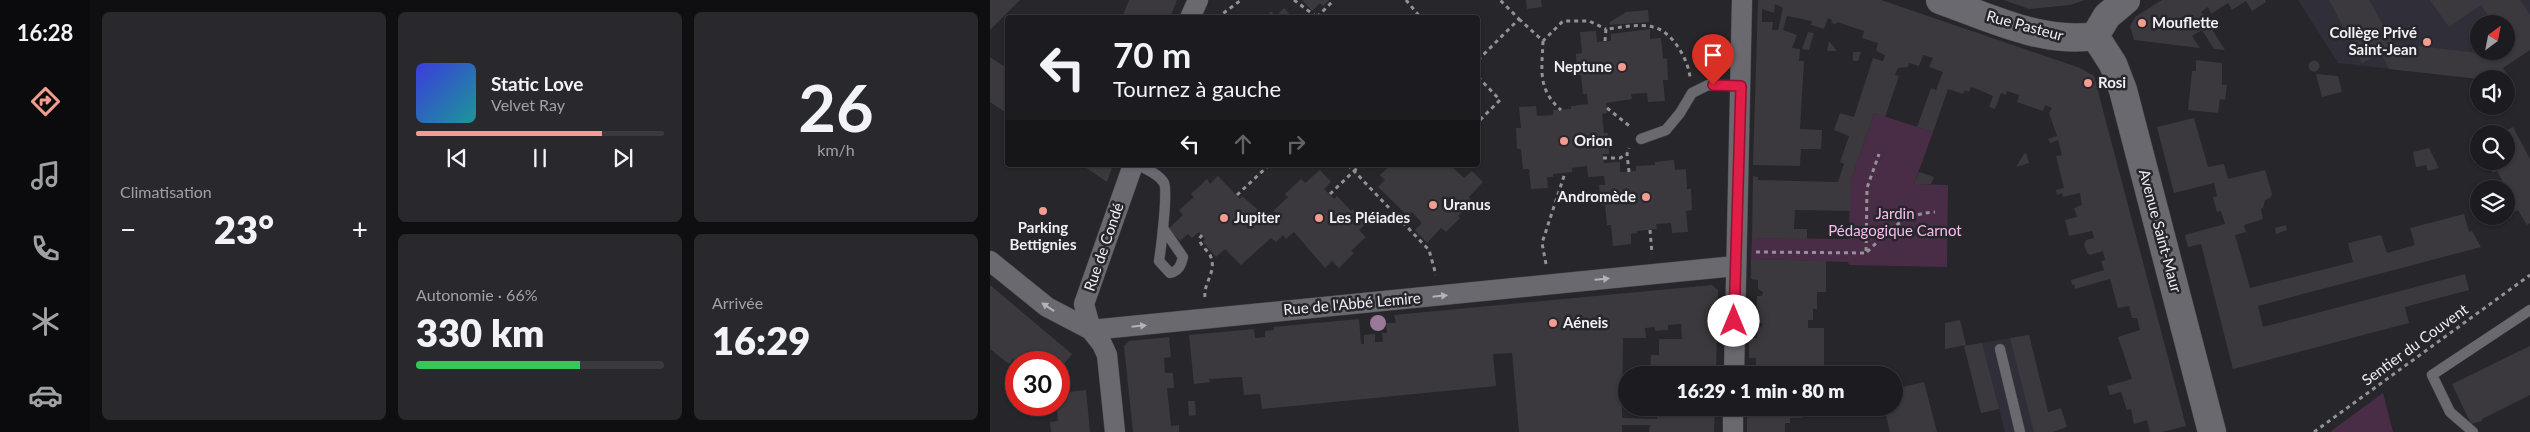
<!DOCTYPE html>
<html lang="fr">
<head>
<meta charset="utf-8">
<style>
	:root { --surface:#1c1c20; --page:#29292d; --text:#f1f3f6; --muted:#a0a1a5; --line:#3a3a3e; --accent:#f59c91 }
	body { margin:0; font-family:Lato,sans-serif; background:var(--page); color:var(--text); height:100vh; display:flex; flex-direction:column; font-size:19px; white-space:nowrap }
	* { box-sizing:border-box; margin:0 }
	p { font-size:16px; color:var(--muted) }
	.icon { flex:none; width:28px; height:28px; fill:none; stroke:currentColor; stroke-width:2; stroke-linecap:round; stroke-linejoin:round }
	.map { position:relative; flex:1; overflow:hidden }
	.drawer { display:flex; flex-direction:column; gap:12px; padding:12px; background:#0f0f12; width:900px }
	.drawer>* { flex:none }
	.top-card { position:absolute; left:15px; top:15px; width:475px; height:152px; border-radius:5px; box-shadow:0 1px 4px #0004,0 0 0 1px var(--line); background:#1c1c20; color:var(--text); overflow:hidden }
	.needle { width:32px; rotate:32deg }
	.controls { position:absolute; left:1480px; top:15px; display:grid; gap:10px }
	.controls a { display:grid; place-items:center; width:45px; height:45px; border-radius:50%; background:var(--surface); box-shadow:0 1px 4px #0004,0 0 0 1px var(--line); font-size:25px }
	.speed { position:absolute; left:15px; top:351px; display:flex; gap:10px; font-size:25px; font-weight:700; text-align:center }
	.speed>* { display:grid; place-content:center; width:65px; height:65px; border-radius:50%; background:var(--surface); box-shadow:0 1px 4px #0004,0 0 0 1px var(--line); line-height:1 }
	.speed .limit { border:8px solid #d22; background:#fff; color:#111 }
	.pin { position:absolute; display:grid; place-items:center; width:42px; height:42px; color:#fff; margin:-51px -21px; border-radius:50% 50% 50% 0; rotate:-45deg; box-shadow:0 0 5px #0007 }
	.pin .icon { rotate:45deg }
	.me { position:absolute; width:55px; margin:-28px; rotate:0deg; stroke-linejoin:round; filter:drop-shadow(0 0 4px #0008) }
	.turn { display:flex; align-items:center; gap:18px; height:105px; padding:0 25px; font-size:22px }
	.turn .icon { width:65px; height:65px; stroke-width:2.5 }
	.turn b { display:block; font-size:35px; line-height:42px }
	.lanes { display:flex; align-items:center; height:48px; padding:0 25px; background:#0003; justify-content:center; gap:25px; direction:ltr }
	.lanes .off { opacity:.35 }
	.big { font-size:38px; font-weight:800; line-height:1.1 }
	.drawer .widget { flex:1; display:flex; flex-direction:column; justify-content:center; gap:8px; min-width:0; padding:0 18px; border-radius:8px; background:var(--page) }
	.drawer .dial { align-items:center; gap:0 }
	.dial b { font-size:65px; line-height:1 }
	.song { display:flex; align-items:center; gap:15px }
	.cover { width:60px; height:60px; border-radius:8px; background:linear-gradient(135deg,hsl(240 70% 55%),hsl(180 70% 35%)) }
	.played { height:5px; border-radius:2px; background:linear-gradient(90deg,var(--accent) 75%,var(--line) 75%) }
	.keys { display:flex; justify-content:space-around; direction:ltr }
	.heat { display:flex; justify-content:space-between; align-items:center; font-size:28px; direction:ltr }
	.charge { height:8px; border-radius:4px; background:linear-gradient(90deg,#34c759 66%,var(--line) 0) }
	.drawer .tiles { flex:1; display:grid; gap:12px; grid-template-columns:repeat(3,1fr) }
	.widget:first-child { grid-row:span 2 }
	.trip { position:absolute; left:628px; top:366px; width:285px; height:50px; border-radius:25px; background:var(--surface); box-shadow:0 1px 4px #0004,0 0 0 1px var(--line); font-weight:800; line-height:50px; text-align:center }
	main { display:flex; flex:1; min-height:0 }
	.tabs { display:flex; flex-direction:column; width:90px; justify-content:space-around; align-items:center; background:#0b0b0d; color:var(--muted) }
	.tabs .icon { width:35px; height:35px }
	.tabs .current { color:var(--accent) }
	.tabs b { font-size:22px; color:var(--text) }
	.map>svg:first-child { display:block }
</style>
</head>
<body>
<main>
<nav class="tabs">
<b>16:28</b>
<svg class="icon current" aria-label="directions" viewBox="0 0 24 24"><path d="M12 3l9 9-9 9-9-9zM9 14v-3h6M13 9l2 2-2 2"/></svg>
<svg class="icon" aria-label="music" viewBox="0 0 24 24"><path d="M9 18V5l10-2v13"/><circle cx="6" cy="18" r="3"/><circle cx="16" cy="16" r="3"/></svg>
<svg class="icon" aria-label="phone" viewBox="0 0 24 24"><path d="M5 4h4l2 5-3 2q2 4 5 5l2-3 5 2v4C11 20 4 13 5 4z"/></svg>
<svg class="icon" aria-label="climate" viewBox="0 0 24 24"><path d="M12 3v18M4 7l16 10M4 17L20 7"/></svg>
<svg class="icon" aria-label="car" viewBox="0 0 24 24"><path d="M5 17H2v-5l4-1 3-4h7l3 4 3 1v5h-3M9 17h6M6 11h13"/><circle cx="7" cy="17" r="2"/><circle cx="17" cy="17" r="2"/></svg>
</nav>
<section class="drawer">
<div class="tiles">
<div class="widget"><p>Climatisation</p>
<div class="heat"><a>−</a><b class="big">23°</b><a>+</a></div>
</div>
<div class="widget">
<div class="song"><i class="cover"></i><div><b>Static Love</b><p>Velvet Ray</p></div></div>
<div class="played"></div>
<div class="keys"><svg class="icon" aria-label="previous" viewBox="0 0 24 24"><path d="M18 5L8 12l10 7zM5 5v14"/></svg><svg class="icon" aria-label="pause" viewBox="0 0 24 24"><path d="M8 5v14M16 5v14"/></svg><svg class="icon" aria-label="next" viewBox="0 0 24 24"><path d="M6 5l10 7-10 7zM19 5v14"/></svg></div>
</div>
<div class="widget dial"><b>26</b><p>km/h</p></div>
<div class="widget"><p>Autonomie · 66%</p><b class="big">330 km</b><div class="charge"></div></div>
<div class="widget"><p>Arrivée</p><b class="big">16:29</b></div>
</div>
</section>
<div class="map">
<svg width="1540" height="432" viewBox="0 0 1540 432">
	<rect width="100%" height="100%" fill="#26262b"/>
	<path fill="#302f39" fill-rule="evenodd" d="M1308,0H1540V50L1513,68L1523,83L1516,82V79H1489L1348,63ZM1489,24H1516V51H1489Z
		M1039,335L1063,432H1015L1009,409L991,413L974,346Z"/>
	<path fill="#492d47" d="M884,113L943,132L924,184L958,185L957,267L859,265L858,262L761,259L762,238L859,239L860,183Z
		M1393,393L1403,432H1341V431Z"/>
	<path fill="#3c393e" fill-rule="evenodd" d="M0,0H30L0,30Z
		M139,0H187L180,18H132Z
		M312,0H339L333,6L330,3L322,11Z
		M536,0H551L552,7L537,9Z
		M768,0H891L1090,68L1104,76L1196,426L1172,432H1160L1157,420L1144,424L1141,409L1137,410L1131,392L1120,395L1117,386L1142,379L1128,337L1150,330L1147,318H1142L1139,306L1128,308L1120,279L1085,289L1084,284L1082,285L1081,280L1114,270L1111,261L1115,260L1113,251L1100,255L1097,253L1094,244L1096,240L1104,238L1102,231L1079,236L1075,220L1087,217L1084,208L1092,205L1090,193L1073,197L1072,193L1067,195L1066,190L1074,188L1066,156L1072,155L1068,140L1060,143L1058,139L1067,136L1059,113L1062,108L1055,105L1053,111L1027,102L1029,95L1017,91L1016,95L1011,93L1005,109L999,107L1003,96L992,91L981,87L979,92L975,90L973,94L958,89L943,132L927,127L941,88L946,90L953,72L939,67L943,58L933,55L929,66L919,63L918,67L908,68L905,75L909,76L895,117L884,113L860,183V211L805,210L804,229H817V239L762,238L763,176L768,177V180L848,182L854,164L850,162L859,136L844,130L850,113L864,117L883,58L893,61L895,55L886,51L888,43L872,38L874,31L847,22L846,24L841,23L842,20L838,18L834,29L821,25L822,21L797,16L793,30L807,35L802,48L810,49L809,61H814L810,129L832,130L831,149H811L810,166L763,165ZM785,4L793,8L788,30H782L783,22H772V9L784,13Z
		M1014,0H1095L1080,5L1039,9Z
		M1172,0H1275L1276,2L1262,11L1256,1L1242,10L1238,3L1221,14L1218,7L1211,12L1235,50L1224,49L1212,30L1202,36L1210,48L1144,40L1140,26L1145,17Z
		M1339,0H1379L1403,43L1505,55L1511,51H1516V47L1519,45L1516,40V24H1504L1491,5L1459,27L1440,0H1530L1540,15V50L1513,68L1523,83L1516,82V79H1489L1399,69L1391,53L1372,63Z
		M294,8L303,18H275L281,11L286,16Z
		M658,10L659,22L620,25V22L636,12Z
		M660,29V39L671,38L673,59L677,58L678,80H673L675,101L658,102L657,93L641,94L642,99L616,103L617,113L612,114L614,133H618L619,154H613L614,163L630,162V172L646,171V166L665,165V162L684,160L685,170L696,169L697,189H701L702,210L696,211L698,232L682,233L681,223L666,224L667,229L647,231V233L641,234V244L623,246L621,225H617L615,205H611L609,185H615L614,176L598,177L597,166L582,168V172L563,174V177H557L558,188L541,189L539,169H533L531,149H527L526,128H531L529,107L546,106L547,116L563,115V110L581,109V106L598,104L597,94H593L591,75H587L586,54L592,53L590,32L606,31L607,42L621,41V34Z
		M818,32L824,33L819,50L812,49Z
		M839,41L847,51H837Z
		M863,52H871L868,61H863Z
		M0,57L18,69V114L0,102Z
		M1206,60L1232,63V85H1237L1235,100L1230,99L1228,113L1198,110L1202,71H1206Z
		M1318.5 66a5.5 5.5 0 1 1 11 0a5.5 5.5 0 1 1-11 0Z
		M1326,74L1348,76L1352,92L1332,97Z
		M1204,118L1218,167L1234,164L1238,179L1275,170L1282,194L1280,198L1275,200L1273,208L1271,209L1273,219L1254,225L1256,232L1245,235L1260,288L1363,262L1358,243L1391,235L1397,253L1425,245L1420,228L1474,214L1479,232L1482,231L1491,247L1268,306L1273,327L1475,274L1479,290L1415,307L1419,323L1243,369L1211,244L1198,247L1195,235L1235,224L1231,211L1227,212L1223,197L1227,196L1224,183L1184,193L1167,127Z
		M1523,127L1540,159V223L1537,225L1528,210L1524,212L1516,198L1519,194L1507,171L1503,173L1497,161H1516V134H1502L1508,128L1513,132Z
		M1439,148L1449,168L1438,171L1436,165L1426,167L1423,152Z
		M1036,153L1039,163L1026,167L1034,154Z
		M92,165H123L117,182Z
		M401,165H460L474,178L482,171L493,182L479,197L482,201L468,216L470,218L456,232L451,228L437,243L425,230L432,223L422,212L418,216L388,187L395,180L390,175Z
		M330,170L341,182L334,189L344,199L347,196L361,211L363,209L377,223L369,230L376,237L361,251L364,253L349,268L342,261L335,268L304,232L296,239L293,235L286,242L281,238L251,265L235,249L226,257L213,242L215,239L209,232L202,238L198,234L190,241L178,229L193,215L189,210L204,197L201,194L217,179L220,184L228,176L250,199L252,196L281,221L288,215L283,211L298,197L295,194L311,179L315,183Z
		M929,172L944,177L941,184H924Z
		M1296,225L1297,230L1286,234L1285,228Z
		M761,259L836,261V292H827V309H823V320H818V328H834V368L803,373V375H761V366H766V358H759V338H767V328L772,326V323H766L767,296H772L773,292L768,289V280L761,279Z
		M0,285L82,354L69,370V362H27L23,359L19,364L0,349Z
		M722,285L728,290L726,375H687V372L660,371L661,355H669V339H692L691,324L678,325V330L665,331V327L655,328L656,338H633L632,418L667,419V415H684V408H725L724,432H659L660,425H632V432H529L522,353L503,354L506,386L272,409L270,394L254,395L252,377L219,379L220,382L204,384L199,335L264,329L265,338L275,337V331L284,330L283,327L369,319L371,344H374V335L385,334V342H393L392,333H397L396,323H406L404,315Z
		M970,320L976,345L955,349V323Z
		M1039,335L1058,412L1071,408L1077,427L1063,432H1044L1020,338Z
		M179,337L181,357L174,358L175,373H183L184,388H177L181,426L189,425V432H143L134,346L139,341Z
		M992,343L1009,409L991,413L974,346Z
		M1540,346V395L1492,419V421L1481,424L1462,384Z
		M934,382L947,432H900L894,408H904V389Z
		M96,390L100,432H61L60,422L68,421L67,410L59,411V405H69V393Z
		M198,401H205L206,415L199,416Z
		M837,408H855L856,412H837Z
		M757,410L812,411V418H800V423H795V432H757Z"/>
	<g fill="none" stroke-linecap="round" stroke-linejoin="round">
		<defs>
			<path id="lane" d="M651,139L676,130L690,113L702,93L718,85L751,86
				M148,165C156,169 169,174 174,183C178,192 171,248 169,261L180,273C189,271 191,265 193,257L173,228
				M1010,349L1030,432
				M1483,432L1460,412L1442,375L1540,310"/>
			<path id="street" d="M200,18L208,0
				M0,261L57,307L101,330L745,266
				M744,375L752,0
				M125,432L117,355L112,344L101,330L94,304L143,165
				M743,432V408"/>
			<path id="secondary" d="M950,0C998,17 1052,44 1105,36
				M1105,36L1123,64L1133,90L1222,432
				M1105,36L1117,16L1136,0"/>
		</defs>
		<use href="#lane" stroke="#454549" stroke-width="11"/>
		<use href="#street" stroke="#454549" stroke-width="21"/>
		<use href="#secondary" stroke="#454549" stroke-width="29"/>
		<path stroke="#929196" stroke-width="3" stroke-dasharray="4 4" stroke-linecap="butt" d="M304,0L328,18
			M416,0L431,18
			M327,17L344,0
			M227,18L251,0
			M529,19L553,41L573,21H599L616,29
			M553,41C552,70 547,89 571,110
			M615,41L616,29C630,28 649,23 663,27C682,31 698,59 700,77
			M488,60L529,19L510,0
			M488,77L510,100L488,122
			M617,108L642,128
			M613,158H630L637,154
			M358,165L364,171L371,165
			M639,172L637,154L639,148
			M340,194L364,171L439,250L446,275
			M247,195L279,165
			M660,230L662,254
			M212,235L209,239C211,246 217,250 220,255C228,271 213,283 215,297
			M766,252L876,253L877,188L889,154
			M877,252C899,231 912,214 945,212
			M556,264L552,243L575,173
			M1324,432L1540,275"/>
		<use href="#lane" stroke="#6a696f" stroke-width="10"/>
		<use href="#street" stroke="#6a696f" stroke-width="20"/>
		<use href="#secondary" stroke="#6a696f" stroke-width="28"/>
	</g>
	<circle fill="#9a7998" cx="388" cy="323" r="8"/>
	<defs><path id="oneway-solid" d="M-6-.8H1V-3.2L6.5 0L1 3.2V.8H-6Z" transform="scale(1.25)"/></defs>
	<g fill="#b4b3b8">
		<use href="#oneway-solid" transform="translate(612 279) rotate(-5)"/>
		<use href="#oneway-solid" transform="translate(450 296) rotate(-6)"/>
		<use href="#oneway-solid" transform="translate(58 307) rotate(-146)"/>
		<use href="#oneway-solid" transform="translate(149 326) rotate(-6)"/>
	</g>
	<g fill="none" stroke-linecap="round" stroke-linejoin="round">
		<defs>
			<path id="route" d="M723,85L751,86L744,321"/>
		</defs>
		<use href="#route" stroke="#92132f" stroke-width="12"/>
		<use href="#route" stroke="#e11d48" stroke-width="9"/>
	</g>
	<g fill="#f59c91" stroke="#26262b" stroke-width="2">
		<circle cx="1152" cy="23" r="5"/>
		<circle cx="1437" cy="42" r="5"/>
		<circle cx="632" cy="67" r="5"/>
		<circle cx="1098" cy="83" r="5"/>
		<circle cx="574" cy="141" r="5"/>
		<circle cx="656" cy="197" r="5"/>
		<circle cx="443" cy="205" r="5"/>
		<circle cx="53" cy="211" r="5"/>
		<circle cx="234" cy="218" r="5"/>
		<circle cx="329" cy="218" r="5"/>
		<circle cx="563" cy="323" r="5"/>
	</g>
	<g text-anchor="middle" stroke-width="5" stroke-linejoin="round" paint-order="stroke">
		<g font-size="15" font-weight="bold" fill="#f0eff3" stroke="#26262b" text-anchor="start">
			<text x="1162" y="28">Mouflette</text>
			<text x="1427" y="38" text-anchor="end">Collège Privé<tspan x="1427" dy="17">Saint-Jean</tspan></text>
			<text x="622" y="72" text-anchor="end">Neptune</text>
			<text x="1108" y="88">Rosi</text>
			<text x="584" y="146">Orion</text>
			<text x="646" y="202" text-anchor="end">Andromède</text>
			<text x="453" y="210">Uranus</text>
			<text x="244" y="223">Jupiter</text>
			<text x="339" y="223">Les Pléiades</text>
			<text x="53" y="233" text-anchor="middle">Parking<tspan x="53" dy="17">Bettignies</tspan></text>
			<text x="573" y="328">Aéneis</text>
		</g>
		<g font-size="15" fill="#f0eff3" stroke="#26262b">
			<text transform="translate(1035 26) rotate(15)" y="5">Rue Pasteur</text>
			<text transform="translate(1170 231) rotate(75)" y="5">Avenue Saint-Maur</text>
			<text transform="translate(114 247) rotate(-71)" y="5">Rue de Condé</text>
			<text transform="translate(362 304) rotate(-5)" y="5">Rue de l'Abbé Lemire</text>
			<text transform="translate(1425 345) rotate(-36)" y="5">Sentier du Couvent</text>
		</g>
		<g font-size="15" fill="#f9bdf2" stroke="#26262b">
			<text x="905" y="219">Jardin<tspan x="905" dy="17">Pédagogique Carnot</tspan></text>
		</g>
	</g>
</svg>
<div class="controls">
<a><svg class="needle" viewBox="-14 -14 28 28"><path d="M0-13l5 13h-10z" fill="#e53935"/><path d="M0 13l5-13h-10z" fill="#a0a1a5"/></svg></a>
<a><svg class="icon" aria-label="sound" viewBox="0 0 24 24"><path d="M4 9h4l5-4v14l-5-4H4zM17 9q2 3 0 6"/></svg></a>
<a><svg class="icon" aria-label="search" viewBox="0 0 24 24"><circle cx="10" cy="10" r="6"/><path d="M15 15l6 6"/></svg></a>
<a><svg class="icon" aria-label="layers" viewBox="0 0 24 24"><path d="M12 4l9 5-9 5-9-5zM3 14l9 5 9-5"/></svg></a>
</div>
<div class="speed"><div class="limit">30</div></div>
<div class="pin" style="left:723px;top:85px;background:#d93025"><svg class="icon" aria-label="arrive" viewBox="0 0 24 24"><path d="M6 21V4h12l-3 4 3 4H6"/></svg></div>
<svg class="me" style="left:744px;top:321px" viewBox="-20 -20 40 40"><circle r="19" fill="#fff"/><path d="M0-13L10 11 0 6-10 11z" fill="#e11d48"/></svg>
<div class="trip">16:29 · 1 min · 80 m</div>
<div class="top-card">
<div class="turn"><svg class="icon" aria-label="left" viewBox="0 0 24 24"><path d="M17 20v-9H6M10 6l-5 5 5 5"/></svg><div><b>70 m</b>Tournez à gauche</div></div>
<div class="lanes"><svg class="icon" aria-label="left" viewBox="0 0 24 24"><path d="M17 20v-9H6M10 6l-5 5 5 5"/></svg><svg class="icon off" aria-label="ahead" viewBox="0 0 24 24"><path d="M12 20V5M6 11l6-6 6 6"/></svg><svg class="icon off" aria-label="right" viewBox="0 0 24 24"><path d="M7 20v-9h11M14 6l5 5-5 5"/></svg></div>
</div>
</div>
</main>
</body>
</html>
